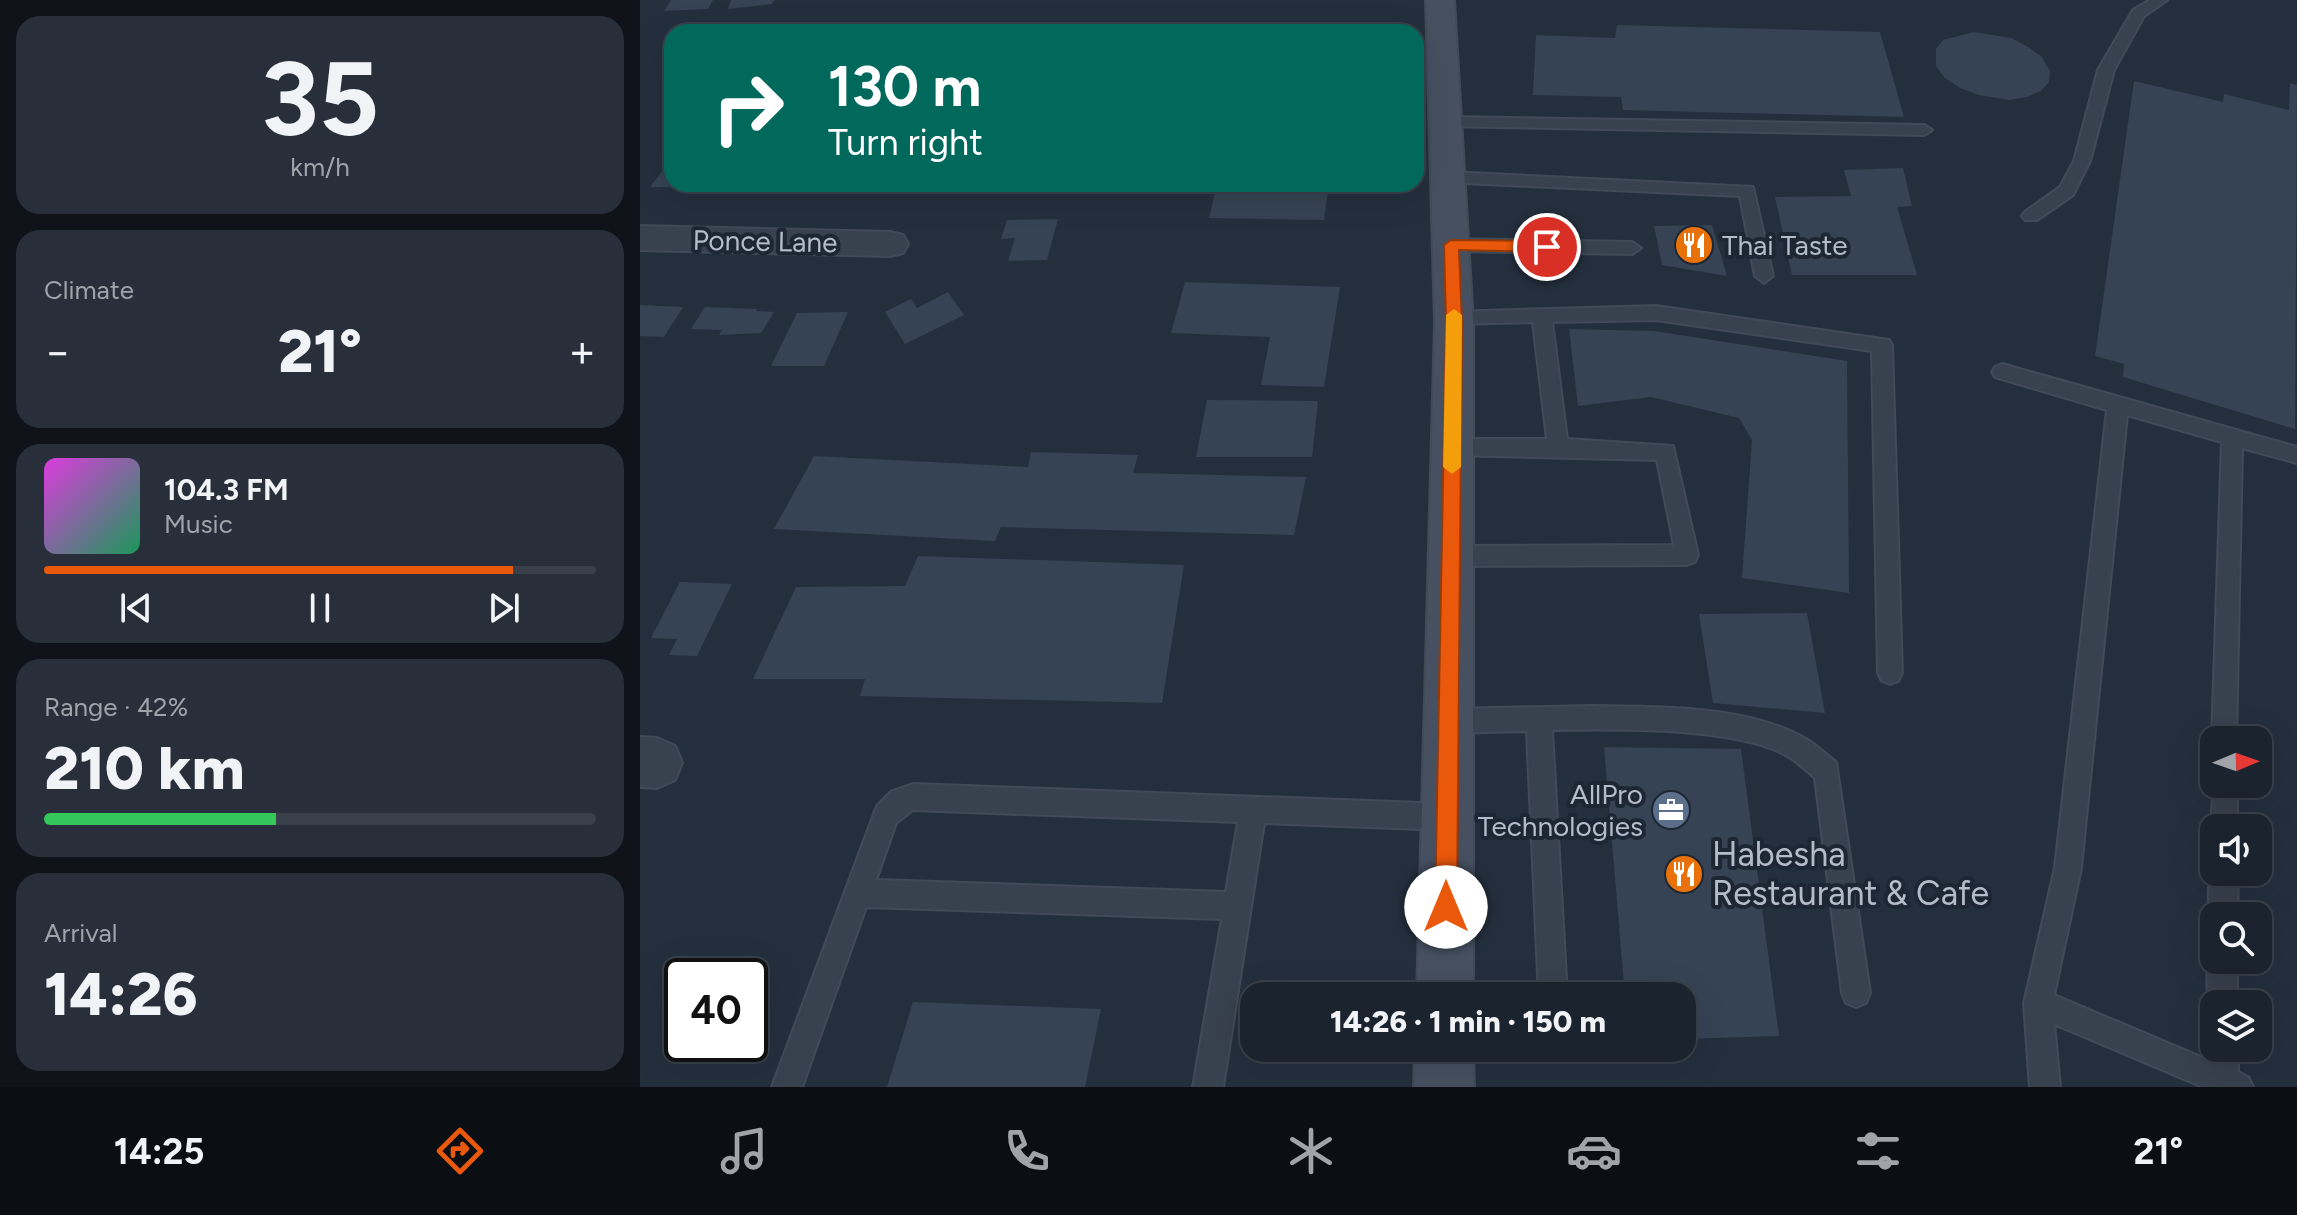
<!DOCTYPE html>
<html lang="en">
<head>
<meta charset="utf-8">
<style>
	:root { --surface:#1b232e; --page:#282f3a; --text:#f1f3f6; --muted:#a0a4aa; --line:#39404a; --accent:#ea580c }
	body { margin:0; font-family:Figtree,sans-serif; background:var(--page); color:var(--text); height:100vh; display:flex; flex-direction:column; font-size:30px; white-space:nowrap }
	* { box-sizing:border-box; margin:0 }
	p { font-size:26px; color:var(--muted) }
	.icon { flex:none; width:44px; height:44px; fill:none; stroke:currentColor; stroke-width:2; stroke-linecap:round; stroke-linejoin:round }
	.map { position:relative; flex:1; overflow:hidden }
	.details { display:flex; flex-direction:column; gap:16px; padding:16px; background:#0f1319; width:640px }
	.details>* { flex:none }
	.banner { position:absolute; left:24px; top:24px; width:760px; height:168px; border-radius:24px; box-shadow:0 8px 32px #0002,0 0 0 2px var(--line); background:#00695c; color:#fff; overflow:hidden }
	.needle { width:52px; rotate:88deg }
	.fabs { position:absolute; left:1560px; top:726px; display:grid; gap:16px }
	.fabs a { display:grid; place-items:center; width:72px; height:72px; border-radius:16px; background:var(--surface); box-shadow:0 8px 32px #0002,0 0 0 2px var(--line); font-size:40px }
	.speed { position:absolute; left:24px; top:958px; display:flex; gap:16px; font-size:40px; font-weight:700; text-align:center }
	.speed>* { display:grid; place-content:center; width:104px; height:104px; border-radius:50%; background:var(--surface); box-shadow:0 8px 32px #0002,0 0 0 2px var(--line); line-height:1 }
	.speed .limit { border:4px solid #111; border-radius:12px; background:#fff; color:#111 }
	.pin { position:absolute; display:grid; place-items:center; width:68px; height:68px; color:#fff; margin:-34px; border:4px solid #fff; border-radius:50%; box-shadow:0 2px 8px #0007 }
	.me { position:absolute; width:88px; margin:-44px; rotate:0deg; stroke-linejoin:round; filter:drop-shadow(0 0 6px #0008) }
	.turn { display:flex; align-items:center; gap:28px; height:168px; padding:0 32px; font-size:36px }
	.turn .icon { width:104px; height:104px; stroke-width:2.5 }
	.turn b { display:block; font-size:56px; line-height:68px }
	.big { font-size:60px; font-weight:800; line-height:1.1 }
	.details .tile { flex:1; display:flex; flex-direction:column; justify-content:center; gap:12px; min-width:0; padding:0 28px; border-radius:24px; background:var(--page) }
	.details .dial { align-items:center; gap:0 }
	.dial b { font-size:104px; line-height:1 }
	.song { display:flex; align-items:center; gap:24px }
	.cover { width:96px; height:96px; border-radius:12px; background:linear-gradient(135deg,hsl(300 70% 55%),hsl(150 70% 35%)) }
	.played { height:8px; border-radius:4px; background:linear-gradient(90deg,var(--accent) 85%,var(--line) 85%) }
	.keys { display:flex; justify-content:space-around; direction:ltr }
	.heat { display:flex; justify-content:space-between; align-items:center; font-size:44px; direction:ltr }
	.charge { height:12px; border-radius:6px; background:linear-gradient(90deg,#34c759 42%,var(--line) 0) }
	.trip { position:absolute; left:600px; top:982px; width:456px; height:80px; border-radius:24px; background:var(--surface); box-shadow:0 8px 32px #0002,0 0 0 2px var(--line); font-weight:800; line-height:80px; text-align:center }
	.menu { display:flex; height:128px; justify-content:space-around; align-items:center; background:#0b0e12; color:var(--muted) }
	.menu .icon { width:56px; height:56px }
	.menu .current { color:var(--accent) }
	.menu b { font-size:36px; color:var(--text) }
	main { display:flex; flex:1; min-height:0 }
	.map>svg:first-child { display:block }
</style>
</head>
<body>
<main>
<section class="details">
<div class="tile dial"><b>35</b><p>km/h</p></div>
<div class="tile"><p>Climate</p>
<div class="heat"><a>−</a><b class="big">21°</b><a>+</a></div>
</div>
<div class="tile">
<div class="song"><i class="cover"></i><div><b>104.3 FM</b><p>Music</p></div></div>
<div class="played"></div>
<div class="keys"><svg class="icon" aria-label="previous" viewBox="0 0 24 24"><path d="M18 5L8 12l10 7zM5 5v14"/></svg><svg class="icon" aria-label="pause" viewBox="0 0 24 24"><path d="M8 5v14M16 5v14"/></svg><svg class="icon" aria-label="next" viewBox="0 0 24 24"><path d="M6 5l10 7-10 7zM19 5v14"/></svg></div>
</div>
<div class="tile"><p>Range · 42%</p><b class="big">210 km</b><div class="charge"></div></div>
<div class="tile"><p>Arrival</p><b class="big">14:26</b></div>
</section>
<div class="map">
<svg width="1657" height="1087" viewBox="0 0 1657 1087">
	<rect width="100%" height="100%" fill="#242f3e"/>
	<path fill="#364354" d="M31,0H73L68,9L24,11Z
		M91,0H134L132,4L88,9Z
		M977,25L1240,32L1264,117L983,110L981,97L893,95L896,35L975,38Z
		M1334,32L1371,38L1388,47L1402,57L1410,71L1409,82L1401,91L1387,97L1369,100L1339,95L1320,88L1305,78L1296,66V49L1303,40Z
		M1494,81L1583,102L1584,94L1649,110L1650,83L1657,85L1655,429L1483,377L1484,364L1455,356Z
		M32,158L30,187H10Z
		M1263,168L1272,206L1257,207L1277,275H1152L1135,197L1211,196L1204,170Z
		M219,184H268L266,189L219,186Z
		M577,184H689L684,220L569,218Z
		M418,219L407,260L368,261L375,238L361,239L367,220Z
		M1072,225L1087,276L1022,265L1014,226Z
		M545,282L700,287L684,387L621,385L630,337L531,333Z
		M308,292L324,315L265,344L245,312L271,299L277,308Z
		M0,305L43,307L24,337L0,336Z
		M65,307L117,309L116,311L134,312L121,333L79,335L82,330L51,329Z
		M208,312L184,366H131L157,313Z
		M929,329L1014,331L1207,361L1209,593L1102,578L1112,440L1099,418L1011,397L938,406Z
		M567,400L678,401L672,457H556Z
		M391,452L498,455L493,473L666,477L654,535L361,527L355,541L134,529L174,456L388,467Z
		M278,556L544,565L522,703L220,696L225,679H113L156,587L265,586Z
		M40,582L92,584L57,656L29,655L37,639L11,638Z
		M1167,613L1185,713L1073,703L1059,614Z
		M964,747L1101,749L1139,1036L1042,1039V996H985Z
		M273,1002L461,1009L445,1087H247Z"/>
	<g fill="none" stroke-linecap="round" stroke-linejoin="round">
		<defs>
			<path id="lane" d="M1510,0H1527L1504,16L1474,70L1450,161L1433,195L1397,220H1385L1382,216L1385,212L1420,187L1434,161L1458,70L1493,10Z
				M806,117L1284,125L1292,130L1284,135L800,126L798,122Z
				M809,172L1113,187L1133,276L1124,283L1115,276L1100,196L803,182L801,178L803,174Z
				M811,239L992,242L1001,248L992,254L811,251L802,245Z
				M1016,306L1249,340L1252,345L1262,673L1258,681L1250,684L1242,681L1238,673L1232,351L1016,320L912,322L927,439L1033,446L1058,555L1055,562L1047,565L811,566L803,563L800,556L803,549L811,546L1034,545L1017,460L812,455L805,453L802,447L805,441L812,439H907L893,322L814,324L807,322L805,317L807,312Z
				M1362,364L1657,447V463L1602,448L1596,740H1574V746L1572,740L1582,442L1487,415L1441,868L1414,995L1568,1060V1048L1574,1037V1048H1598V1072L1608,1077L1613,1087H1563L1414,1024L1420,1087H1390L1384,1003L1415,868L1467,410L1355,377L1352,372L1355,367Z
				M952,706C1019,707 1107,705 1166,739C1177,745 1186,755 1196,762L1230,993L1226,1003L1216,1007L1206,1003L1202,993L1175,778C1167,771 1159,764 1151,758C1100,726 973,729 912,730L927,996H899L887,731L808,733L799,729L796,721L799,713L808,709Z
				M1574,778V784H1597V828H1574V835L1571,828Z
				M273,784L807,804L816,808L820,817L816,826L807,830L624,823L583,1087H553L582,919L226,907L162,1087H132L237,806L251,792ZM273,810L598,822L586,892L236,880L256,823Z
				M1574,864V872H1597L1598,916H1574V925C1567,909 1567,880 1574,864Z
				M1574,950V960H1597V1004H1574V1014C1565,999 1565,966 1574,950Z"/>
			<path id="street" d="M0,226L250,232L263,235L268,244L263,253L250,256L0,250Z
				M0,737L17,738L35,746L42,763L35,780L17,788L0,787Z"/>
			<path id="secondary" d="M786,0H814L833,323V996H777L795,323Z
				M775,1048H833L834,1087H774Z"/>
		</defs>
		<use href="#lane" stroke="#414a57" stroke-width="4"/>
		<use href="#street" stroke="#414a57" stroke-width="4"/>
		<use href="#secondary" stroke="#414a57" stroke-width="4"/>
		<use href="#lane" fill="#38414e" fill-rule="evenodd"/>
		<use href="#street" fill="#38414e" fill-rule="evenodd"/>
		<use href="#secondary" fill="#465061" fill-rule="evenodd"/>
	</g>
	<path fill="#ea580c" stroke="#983908" stroke-width="2" d="M811,240L907,241L915,247L907,252L819,250L822,323L817,907L814,915L806,918L798,915L795,907L806,323L804,245Z"/>
	<path fill="#f59e0b" d="M814,309L822,315L821,467L812,474L803,467L806,315Z"/>
	<defs>
		<symbol id="restaurant-disc" viewBox="-11 -11 22 22"><circle r="9.5" fill="#e8710a" stroke="#1d2633"/><path d="M-5-6h1v4h1v-4h1v4h1v-4h1v5L-1.5 .5V6h-2V.5L-5-1ZM5-6V6H3V1.5H1.5Q1.5-4 5-6Z" fill="#fff"/></symbol>
		<symbol id="office-disc" viewBox="-11 -11 22 22"><circle r="9.5" fill="#5c6f8a" stroke="#1d2633"/><path d="M-6-3h4V-5.5h4V-3h4V5H-6ZM-1-4.5V-3h2v-1.5ZM-6 0V1H6V0Z" fill="#fff"/></symbol>
	</defs>
	<g fill-rule="evenodd">
		<use href="#restaurant-disc" x="1032" y="223" width="44" height="44"/>
		<use href="#office-disc" x="1009" y="788" width="44" height="44"/>
		<use href="#restaurant-disc" x="1022" y="852" width="44" height="44"/>
	</g>
	<g text-anchor="middle" stroke-width="8" stroke-linejoin="round" paint-order="stroke">
		<g font-size="28" fill="#b4bcc9" stroke="#1d2633">
			<text transform="translate(125 241) rotate(1)" y="10">Ponce Lane</text>
		</g>
		<g font-size="28" fill="#b4bcc9" stroke="#1d2633" text-anchor="start">
			<text x="1082" y="255">Thai Taste</text>
			<text x="1003" y="804" text-anchor="end">AllPro<tspan x="1003" dy="32">Technologies</tspan></text>
		</g>
		<g font-size="34" fill="#b4bcc9" stroke="#1d2633" text-anchor="start">
			<text x="1072" y="866">Habesha<tspan x="1072" dy="39">Restaurant &amp; Cafe</tspan></text>
		</g>
	</g>
</svg>
<div class="fabs">
<a><svg class="needle" viewBox="-14 -14 28 28"><path d="M0-13l5 13h-10z" fill="#e53935"/><path d="M0 13l5-13h-10z" fill="#a0a4aa"/></svg></a>
<a><svg class="icon" aria-label="sound" viewBox="0 0 24 24"><path d="M4 9h4l5-4v14l-5-4H4zM17 9q2 3 0 6"/></svg></a>
<a><svg class="icon" aria-label="search" viewBox="0 0 24 24"><circle cx="10" cy="10" r="6"/><path d="M15 15l6 6"/></svg></a>
<a><svg class="icon" aria-label="layers" viewBox="0 0 24 24"><path d="M12 4l9 5-9 5-9-5zM3 14l9 5 9-5"/></svg></a>
</div>
<div class="speed"><div class="limit">40</div></div>
<div class="pin" style="left:907px;top:247px;background:#d93025"><svg class="icon" aria-label="arrive" viewBox="0 0 24 24"><path d="M6 21V4h12l-3 4 3 4H6"/></svg></div>
<svg class="me" style="left:806px;top:907px" viewBox="-20 -20 40 40"><circle r="19" fill="#fff"/><path d="M0-13L10 11 0 6-10 11z" fill="#ea580c"/></svg>
<div class="trip">14:26 · 1 min · 150 m</div>
<div class="banner">
<div class="turn"><svg class="icon" aria-label="right" viewBox="0 0 24 24"><path d="M7 20v-9h11M14 6l5 5-5 5"/></svg><div><b>130 m</b>Turn right</div></div>
</div>
</div>
</main>
<nav class="menu">
<b>14:25</b>
<svg class="icon current" aria-label="directions" viewBox="0 0 24 24"><path d="M12 3l9 9-9 9-9-9zM9 14v-3h6M13 9l2 2-2 2"/></svg>
<svg class="icon" aria-label="music" viewBox="0 0 24 24"><path d="M9 18V5l10-2v13"/><circle cx="6" cy="18" r="3"/><circle cx="16" cy="16" r="3"/></svg>
<svg class="icon" aria-label="phone" viewBox="0 0 24 24"><path d="M5 4h4l2 5-3 2q2 4 5 5l2-3 5 2v4C11 20 4 13 5 4z"/></svg>
<svg class="icon" aria-label="climate" viewBox="0 0 24 24"><path d="M12 3v18M4 7l16 10M4 17L20 7"/></svg>
<svg class="icon" aria-label="car" viewBox="0 0 24 24"><path d="M5 17H2v-5l4-1 3-4h7l3 4 3 1v5h-3M9 17h6M6 11h13"/><circle cx="7" cy="17" r="2"/><circle cx="17" cy="17" r="2"/></svg>
<svg class="icon" aria-label="filters" viewBox="0 0 24 24"><path d="M4 7h16M4 17h16"/><circle cx="9" cy="7" r="2"/><circle cx="15" cy="17" r="2"/></svg>
<b>21°</b>
</nav>
</body>
</html>
